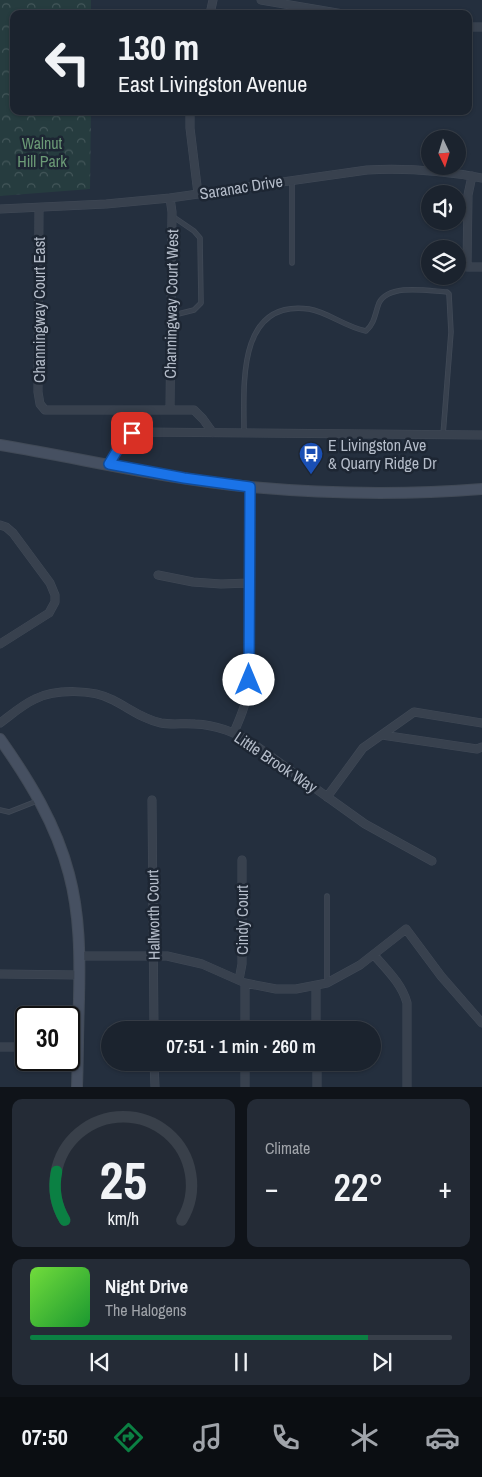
<!DOCTYPE html>
<html lang="en">
<head>
<meta charset="utf-8">
<style>
	:root { --surface:#1b232e; --page:#242b36; --text:#f1f3f6; --muted:#a0a4aa; --line:#39404a; --accent:#0b8043 }
	body { margin:0; font-family:"Archivo Narrow",sans-serif; background:var(--page); color:var(--text); height:100vh; display:flex; flex-direction:column; font-size:19px; white-space:nowrap }
	* { box-sizing:border-box; margin:0 }
	p { font-size:16px; color:var(--muted) }
	.icon { flex:none; width:28px; height:28px; fill:none; stroke:currentColor; stroke-width:2; stroke-linecap:round; stroke-linejoin:round }
	.map { position:relative; height:1087px; overflow:hidden }
	.drawer { display:flex; flex-direction:column; gap:12px; padding:12px; background:#0f1319; flex:1 }
	.drawer>* { flex:none }
	.hud { position:absolute; left:10px; top:10px; width:462px; height:105px; border-radius:10px; box-shadow:0 1px 4px #0004,0 0 0 1px var(--line); background:#1b232e; color:var(--text); overflow:hidden }
	.needle { width:32px; rotate:176deg }
	.buttons { position:absolute; left:421px; top:130px; display:grid; gap:10px }
	.buttons a { display:grid; place-items:center; width:45px; height:45px; border-radius:50%; background:var(--surface); box-shadow:0 1px 4px #0004,0 0 0 1px var(--line); font-size:25px }
	.speed { position:absolute; left:15px; top:1006px; display:flex; gap:10px; font-size:25px; font-weight:700; text-align:center }
	.speed>* { display:grid; place-content:center; width:65px; height:65px; border-radius:50%; background:var(--surface); box-shadow:0 1px 4px #0004,0 0 0 1px var(--line); line-height:1 }
	.speed .limit { border:2px solid #111; border-radius:8px; background:#fff; color:#111 }
	.pin { position:absolute; display:grid; place-items:center; width:42px; height:42px; color:#fff; margin:-21px; border-radius:10px; box-shadow:0 2px 8px #0006 }
	.me { position:absolute; width:55px; margin:-28px; rotate:0deg; stroke-linejoin:round; filter:drop-shadow(0 0 4px #0008) }
	.turn { display:flex; align-items:center; gap:18px; height:105px; padding:0 25px; font-size:22px }
	.turn .icon { width:65px; height:65px; stroke-width:2.5 }
	.turn b { display:block; font-size:35px; line-height:42px }
	.big { font-size:38px; font-weight:600; line-height:1.1 }
	.drawer .card { flex:1; display:flex; flex-direction:column; justify-content:center; gap:8px; min-width:0; padding:0 18px; border-radius:10px; background:var(--page) }
	.drawer .dial { align-items:center; gap:0 }
	.dial svg { height:130px; overflow:visible; fill:none; stroke:var(--line); stroke-width:7; stroke-linecap:round; text-anchor:middle }
	.dial text { fill:var(--text); stroke:none }
	.song { display:flex; align-items:center; gap:15px }
	.cover { width:60px; height:60px; border-radius:8px; background:linear-gradient(135deg,hsl(100 70% 55%),hsl(130 70% 35%)) }
	.played { height:5px; border-radius:2px; background:linear-gradient(90deg,var(--accent) 80%,var(--line) 80%) }
	.keys { display:flex; justify-content:space-around; direction:ltr }
	.heat { display:flex; justify-content:space-between; align-items:center; font-size:28px; direction:ltr }
	.drawer .tiles { flex:1; display:grid; gap:12px; grid-template-columns:1fr 1fr }
	.card:last-child { grid-column:span 2 }
	.trip { position:absolute; left:101px; top:1021px; width:280px; height:50px; border-radius:25px; background:var(--surface); box-shadow:0 1px 4px #0004,0 0 0 1px var(--line); font-weight:600; line-height:50px; text-align:center }
	.tabs { display:flex; height:80px; justify-content:space-around; align-items:center; background:#0b0e12; color:var(--muted) }
	.tabs .icon { width:35px; height:35px }
	.tabs .selected { color:var(--accent) }
	.tabs b { font-size:22px; color:var(--text) }
	.map>svg:first-child { display:block }
</style>
</head>
<body>
<div class="map">
<svg width="482" height="1087" viewBox="0 0 482 1087">
	<defs>
		<pattern id="forest-crowns" width="20" height="18" patternUnits="userSpaceOnUse" patternTransform="scale(1.25)"><rect width="20" height="18" fill="#263c3f"/><path d="M2 6a3 3 0 1 1 6 0M12 15a3 3 0 1 1 6 0" fill="none" stroke="#435659"/></pattern>
	</defs>
	<rect width="100%" height="100%" fill="#242f3e"/>
	<path fill="url(#forest-crowns)" d="M0,0H91V14H14V111H91L90,189L0,196Z"/>
	<g fill="none" stroke-linecap="round" stroke-linejoin="round">
		<defs>
			<path id="lane" d="M292,263V180
				M170,316L194,310L201,303L200,238L194,231L172,216
				M244,434C244,387 236,299 309,309C328,312 345,327 366,331C375,323 375,313 379,303C389,283 429,291 447,292L449,294L451,332L443,435
				M0,810L9,812L37,801
				M327,896V983"/>
			<path id="street" d="M261,0L343,14
				M210,14L213,0
				M469,27H482
				M190,111V128L198,194
				M472,176L468,195L467,267H482
				M170,198L172,212L170,410
				M39,208L38,392L40,404L45,410H194L203,419L213,433
				M0,209L106,204L170,198L367,170C405,168 445,171 482,178
				M109,465C116,452 121,435 137,432L482,435
				M0,525L6,527L13,533L50,583L55,595V602L49,613L0,644
				M158,575L193,582L221,584L249,583
				M0,723C11,715 22,705 35,699C55,689 93,689 113,700C129,708 142,719 161,723C172,725 184,723 195,724C217,725 235,732 252,743L365,824L432,861
				M234,732C242,714 248,699 249,680V487
				M382,735L477,749L482,747
				M327,797L363,748L414,712L482,723
				M152,800L154,1030
				M374,955C387,970 402,984 407,1003V1087
				M79,956H167L202,964L245,983L276,989H296L327,983L360,965L406,929L441,976L482,1023
				M0,974L79,975
				M239,980L242,964V860
				M245,983V1030
				M316,986V1030
				M0,1047H26
				M154,1062L155,1087
				M245,1062V1087
				M317,1062V1087"/>
			<path id="secondary" d="M0,445C84,459 167,479 251,487C328,494 405,495 482,489
				M0,739C29,780 56,824 69,874C80,915 80,957 79,999C78,1028 78,1058 77,1087"/>
		</defs>
		<use href="#lane" stroke="#414a57" stroke-width="5.5"/>
		<use href="#street" stroke="#414a57" stroke-width="9"/>
		<use href="#secondary" stroke="#414a57" stroke-width="12"/>
		<use href="#lane" stroke="#38414e" stroke-width="4"/>
		<use href="#street" stroke="#38414e" stroke-width="8"/>
		<use href="#secondary" stroke="#465061" stroke-width="10"/>
	</g>
	<g fill="none" stroke-linecap="round" stroke-linejoin="round">
		<defs>
			<path id="route" d="M132,433L124,439L109,464L184,478L250,487L249,680"/>
		</defs>
		<use href="#route" stroke="#114b97" stroke-width="12"/>
		<use href="#route" stroke="#1a73e8" stroke-width="9"/>
	</g>
	<defs>
		<symbol id="bus-pin" viewBox="-11 -11 22 30"><path d="M0 17L-7.5 6A9.5 9.5 0 1 1 7.5 6Z" fill="#1a4fb4" stroke="#1d2633"/><path d="M-5-6H5V4H4V6H2V4H-2V6H-4V4H-5ZM-3.5-4V0h7V-4ZM-3.5 1.2v1.5H-2V1.2ZM2 1.2v1.5H3.5V1.2Z" fill="#fff"/></symbol>
	</defs>
	<g fill-rule="evenodd">
		<use href="#bus-pin" x="297" y="440" width="28" height="38"/>
	</g>
	<g text-anchor="middle" stroke-width="5" stroke-linejoin="round" paint-order="stroke">
		<g font-size="16" fill="#6b9a76" stroke="#1d2633">
			<text x="42" y="149">Walnut<tspan x="42" dy="18">Hill Park</tspan></text>
		</g>
		<g font-size="16" fill="#b4bcc9" stroke="#1d2633">
			<text transform="translate(241 187) rotate(-9)" y="6">Saranac Drive</text>
			<text transform="translate(171 304) rotate(-89)" y="6">Channingway Court West</text>
			<text transform="translate(39 310) rotate(-90)" y="6">Channingway Court East</text>
			<text transform="translate(276 762) rotate(34)" y="6">Little Brook Way</text>
			<text transform="translate(153 915) rotate(-91)" y="6">Hallworth Court</text>
			<text transform="translate(242 920) rotate(-90)" y="6">Cindy Court</text>
		</g>
		<g font-size="16" fill="#b4bcc9" stroke="#1d2633" text-anchor="start">
			<text x="328" y="451">E Livingston Ave<tspan x="328" dy="18">&amp; Quarry Ridge Dr</tspan></text>
		</g>
	</g>
</svg>
<div class="buttons">
<a><svg class="needle" viewBox="-14 -14 28 28"><path d="M0-13l5 13h-10z" fill="#e53935"/><path d="M0 13l5-13h-10z" fill="#a0a4aa"/></svg></a>
<a><svg class="icon" aria-label="sound" viewBox="0 0 24 24"><path d="M4 9h4l5-4v14l-5-4H4zM17 9q2 3 0 6"/></svg></a>
<a><svg class="icon" aria-label="layers" viewBox="0 0 24 24"><path d="M12 4l9 5-9 5-9-5zM3 14l9 5 9-5"/></svg></a>
</div>
<div class="speed"><div class="limit">30</div></div>
<div class="pin" style="left:132px;top:433px;background:#d93025"><svg class="icon" aria-label="arrive" viewBox="0 0 24 24"><path d="M6 21V4h12l-3 4 3 4H6"/></svg></div>
<svg class="me" style="left:249px;top:680px" viewBox="-20 -20 40 40"><circle r="19" fill="#fff"/><path d="M0-13L10 11 0 6-10 11z" fill="#1a73e8"/></svg>
<div class="trip">07:51 · 1 min · 260 m</div>
<div class="hud">
<div class="turn"><svg class="icon" aria-label="left" viewBox="0 0 24 24"><path d="M17 20v-9H6M10 6l-5 5 5 5"/></svg><div><b>130 m</b>East Livingston Avenue</div></div>
</div>
</div>
<section class="drawer">
<div class="tiles">
<div class="card dial"><svg viewBox="0 0 100 80">
<path d="M14 69A42 42 0 1 1 86 69"/>
<path d="M14 69A42 42 0 0 1 9 39" stroke="#0b8043"/>
<text x="50" y="56" font-size="32" font-weight="700">25</text>
<text x="50" y="72" font-size="11">km/h</text>
</svg></div>
<div class="card"><p>Climate</p>
<div class="heat"><a>−</a><b class="big">22°</b><a>+</a></div>
</div>
<div class="card">
<div class="song"><i class="cover"></i><div><b>Night Drive</b><p>The Halogens</p></div></div>
<div class="played"></div>
<div class="keys"><svg class="icon" aria-label="previous" viewBox="0 0 24 24"><path d="M18 5L8 12l10 7zM5 5v14"/></svg><svg class="icon" aria-label="pause" viewBox="0 0 24 24"><path d="M8 5v14M16 5v14"/></svg><svg class="icon" aria-label="next" viewBox="0 0 24 24"><path d="M6 5l10 7-10 7zM19 5v14"/></svg></div>
</div>
</div>
</section>
<nav class="tabs">
<b>07:50</b>
<svg class="icon selected" aria-label="directions" viewBox="0 0 24 24"><path d="M12 3l9 9-9 9-9-9zM9 14v-3h6M13 9l2 2-2 2"/></svg>
<svg class="icon" aria-label="music" viewBox="0 0 24 24"><path d="M9 18V5l10-2v13"/><circle cx="6" cy="18" r="3"/><circle cx="16" cy="16" r="3"/></svg>
<svg class="icon" aria-label="phone" viewBox="0 0 24 24"><path d="M5 4h4l2 5-3 2q2 4 5 5l2-3 5 2v4C11 20 4 13 5 4z"/></svg>
<svg class="icon" aria-label="climate" viewBox="0 0 24 24"><path d="M12 3v18M4 7l16 10M4 17L20 7"/></svg>
<svg class="icon" aria-label="car" viewBox="0 0 24 24"><path d="M5 17H2v-5l4-1 3-4h7l3 4 3 1v5h-3M9 17h6M6 11h13"/><circle cx="7" cy="17" r="2"/><circle cx="17" cy="17" r="2"/></svg>
</nav>
</body>
</html>
